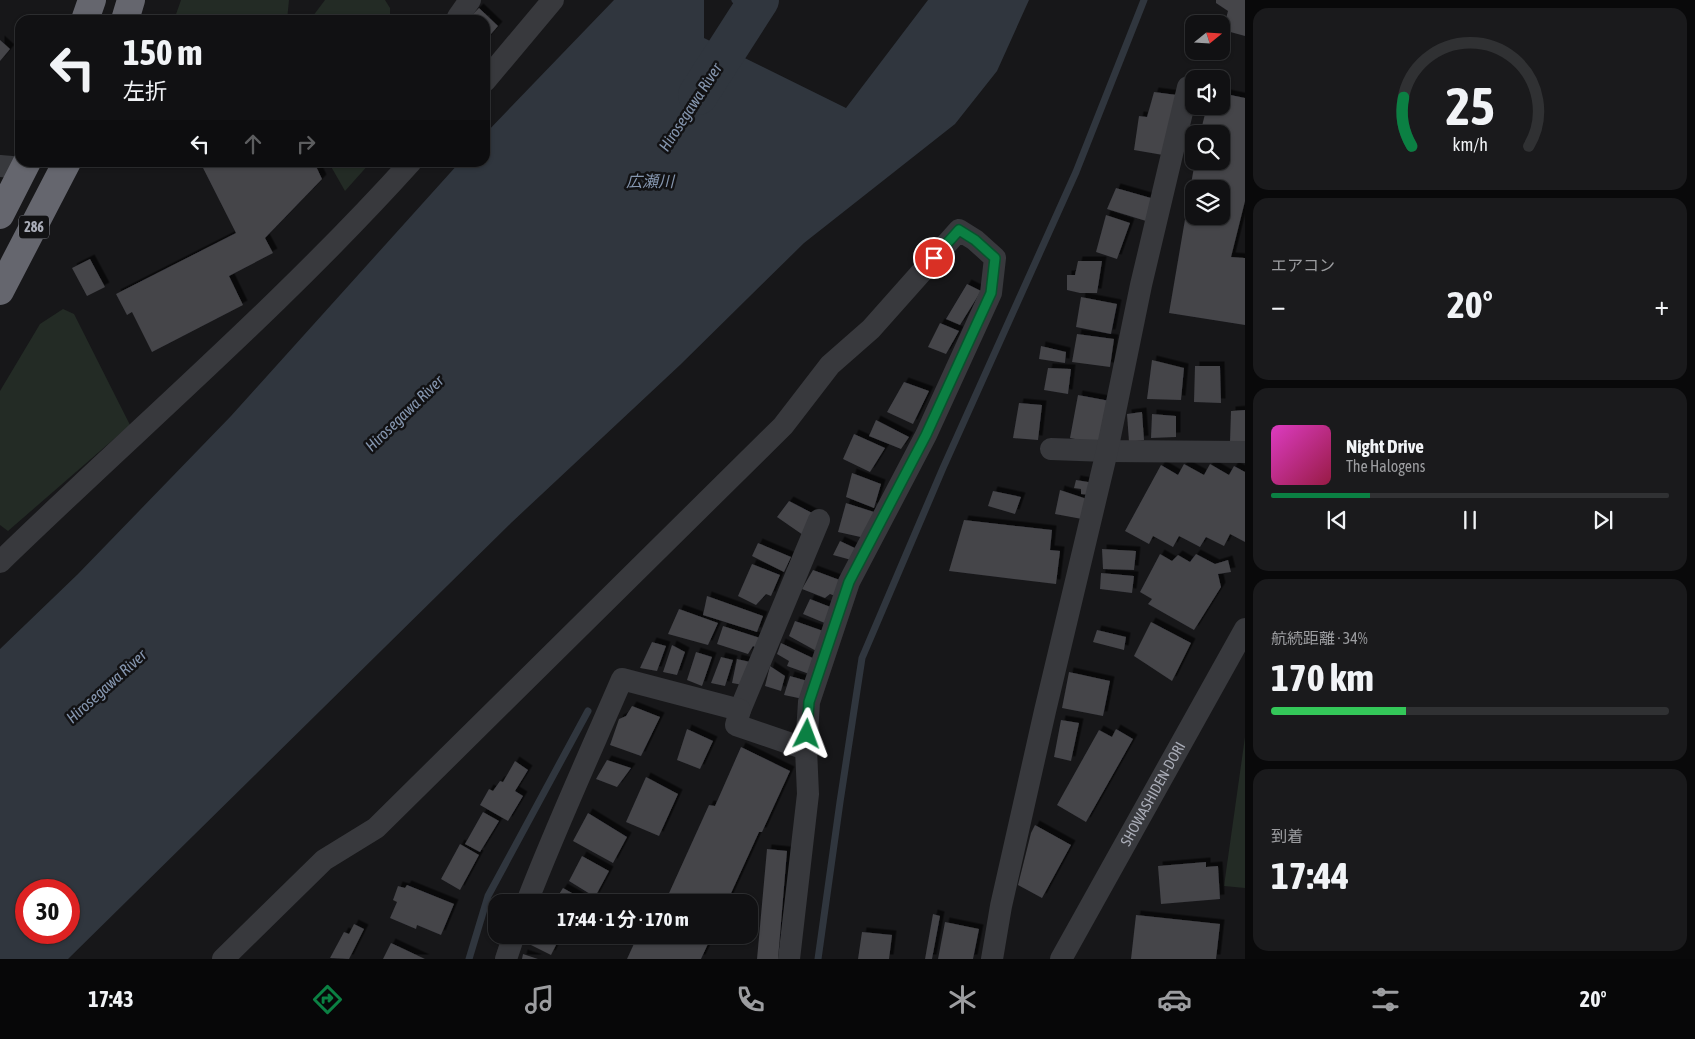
<!DOCTYPE html>
<html lang="ja">
<head>
<meta charset="utf-8">
<style>
	:root { --surface:#111113; --page:#1a1a1c; --text:#f1f3f6; --muted:#9c9da0; --line:#303133; --accent:#0b8043 }
	body { margin:0; font-family:"Asap Condensed","Noto Sans JP",sans-serif; background:var(--page); color:var(--text); height:100vh; display:flex; flex-direction:column; font-size:19px; white-space:nowrap }
	* { box-sizing:border-box; margin:0 }
	p { font-size:16px; color:var(--muted) }
	.icon { flex:none; width:28px; height:28px; fill:none; stroke:currentColor; stroke-width:2; stroke-linecap:round; stroke-linejoin:round }
	.map { position:relative; flex:1; overflow:hidden }
	.sheet { display:flex; flex-direction:column; gap:8px; padding:8px; background:#09090a; width:450px }
	.sheet>* { flex:none }
	.banner { position:absolute; left:15px; top:15px; width:475px; height:152px; border-radius:15px; box-shadow:0 1px 4px #0004,0 0 0 1px var(--line); background:#111113; color:var(--text); overflow:hidden }
	.needle { width:32px; rotate:72deg }
	.buttons { position:absolute; left:1185px; top:15px; display:grid; gap:10px }
	.buttons a { display:grid; place-items:center; width:45px; height:45px; border-radius:10px; background:var(--surface); box-shadow:0 1px 4px #0004,0 0 0 1px var(--line); font-size:25px }
	.speed { position:absolute; left:15px; top:879px; display:flex; gap:10px; font-size:25px; font-weight:700; text-align:center }
	.speed>* { display:grid; place-content:center; width:65px; height:65px; border-radius:50%; background:var(--surface); box-shadow:0 1px 4px #0004,0 0 0 1px var(--line); line-height:1 }
	.speed .limit { border:8px solid #d22; background:#fff; color:#111 }
	.pin { position:absolute; display:grid; place-items:center; width:42px; height:42px; color:#fff; margin:-21px; border:2px solid #fff; border-radius:50%; box-shadow:0 1px 5px #0007 }
	.me { position:absolute; width:55px; margin:-28px; rotate:3deg; stroke-linejoin:round; filter:drop-shadow(0 0 4px #0008) }
	.turn { display:flex; align-items:center; gap:18px; height:105px; padding:0 25px; font-size:22px }
	.turn .icon { width:65px; height:65px; stroke-width:2.5 }
	.turn b { display:block; font-size:35px; line-height:42px }
	.lanes { display:flex; align-items:center; height:48px; padding:0 25px; background:#0003; justify-content:center; gap:25px; direction:ltr }
	.lanes .off { opacity:.35 }
	.big { font-size:38px; font-weight:700; line-height:1.1 }
	.sheet .widget { flex:1; display:flex; flex-direction:column; justify-content:center; gap:8px; min-width:0; padding:0 18px; border-radius:15px; background:var(--page) }
	.sheet .dial { align-items:center; gap:0 }
	.dial svg { height:130px; overflow:visible; fill:none; stroke:var(--line); stroke-width:7; stroke-linecap:round; text-anchor:middle }
	.dial text { fill:var(--text); stroke:none }
	.song { display:flex; align-items:center; gap:15px }
	.cover { width:60px; height:60px; border-radius:8px; background:linear-gradient(135deg,hsl(310 70% 55%),hsl(340 70% 35%)) }
	.played { height:5px; border-radius:2px; background:linear-gradient(90deg,var(--accent) 25%,var(--line) 25%) }
	.keys { display:flex; justify-content:space-around; direction:ltr }
	.heat { display:flex; justify-content:space-between; align-items:center; font-size:28px; direction:ltr }
	.charge { height:8px; border-radius:4px; background:linear-gradient(90deg,#34c759 34%,var(--line) 0) }
	.trip { position:absolute; left:488px; top:894px; width:270px; height:50px; border-radius:15px; background:var(--surface); box-shadow:0 1px 4px #0004,0 0 0 1px var(--line); font-weight:700; line-height:50px; text-align:center }
	.tabs { display:flex; height:80px; justify-content:space-around; align-items:center; background:#070708; color:var(--muted) }
	.tabs .icon { width:35px; height:35px }
	.tabs .current { color:var(--accent) }
	.tabs b { font-size:22px; color:var(--text) }
	main { display:flex; flex:1; min-height:0 }
	.map>svg:first-child { display:block }
</style>
</head>
<body>
<main>
<div class="map">
<svg width="1245" height="959" viewBox="0 0 1245 959">
	<defs>
		<filter id="shadow"><feDropShadow dx="4.5" dy="-4.5" stdDeviation="0" flood-color="#0009"/></filter>
	</defs>
	<rect width="100%" height="100%" fill="#171719"/>
	<path fill="#232b25" d="M181,0H289L287,20H174Z
		M325,0H385L390,8V20H310Z
		M329,163H370L345,191Z
		M63,309L74,314L130,425L8,531L0,525V391L40,324Z
		M1245,737V888L1224,886Z"/>
	<path fill="#30363e" fill-rule="evenodd" d="M614,0H704V38L846,108L928,0H1029L997,71L955,124L804,243L680,365L511,523L68,959H0V649L78,574L231,416L459,163L485,162V134ZM26,890H69V932H26Z"/>
	<g fill="none" stroke-linecap="round" stroke-linejoin="round">
		<path stroke="#30363e" stroke-width="7" d="M735,0L749,15
			M469,959L488,896L588,711
			M818,959L840,802L862,658L943,468L1076,172L1144,0"/>
		<path stroke="#30363e" stroke-width="40" d="M698,95L759,0"/>
	</g>
	<path fill="#444449" fill-rule="evenodd" filter="url(#shadow)" d="M1216,0H1245V36L1223,30L1228,11L1216,3Z
		M479,8L498,26L485,41V20H467Z
		M0,40L10,49L0,61Z
		M1154,92L1177,95L1163,155L1134,150L1139,116L1147,117Z
		M1221,93L1245,98V201L1231,257L1245,258V325L1169,313L1195,161H1221V134H1200L1207,106H1221ZM1194,189H1221V216H1194Z
		M200,162H314L322,179L265,238L273,253L229,276L243,305L152,352L132,312L127,315L116,294L236,233Z
		M1116,188L1151,198L1146,221L1107,209Z
		M1106,215L1130,223L1117,259L1096,252Z
		M90,259L105,287L87,296L72,268Z
		M1078,261H1102L1097,293H1080L1067,290V275H1075Z
		M967,284L981,291L960,325L946,319Z
		M1081,297L1117,304L1111,334L1076,327Z
		M940,323L959,331L946,354L928,347Z
		M1077,334L1114,339L1110,367L1072,362Z
		M1041,346L1066,352L1065,363L1039,359Z
		M1152,360L1184,368L1181,400L1147,399Z
		M1195,366H1220L1221,403L1194,402Z
		M1048,368L1071,369L1068,394L1044,390Z
		M904,382L929,391L913,424L887,412Z
		M1078,395L1110,401L1101,444L1070,438Z
		M1019,403L1042,405L1038,440L1013,438Z
		M1245,410V441L1230,442L1231,411Z
		M1142,412L1144,440L1129,442L1127,414Z
		M1152,414L1176,416V437L1151,438Z
		M876,420L909,437L901,449L869,436Z
		M854,434L885,448L870,472L843,459Z
		M1184,464L1204,475L1210,464L1229,475L1234,466L1245,472V542L1230,534L1224,546L1206,537L1200,547L1179,536L1173,547L1153,536L1149,544L1125,531L1161,465L1178,475Z
		M852,473L881,484L874,508L846,497Z
		M1076,480L1094,483L1091,495L1081,494V489L1074,488Z
		M1060,490L1087,499L1082,519L1055,514Z
		M993,491L1021,497L1015,514L988,506Z
		M789,501L816,515L803,535L777,517Z
		M846,503L874,512L865,538L838,532Z
		M964,520L1052,530L1050,550L1060,551L1056,584L949,571Z
		M840,541L859,550L855,561L833,555Z
		M758,543L791,557L784,572L752,556Z
		M1102,549L1136,551L1134,570L1103,569Z
		M1160,554L1172,561L1178,555L1190,562L1196,554L1215,564L1228,560L1231,572L1218,574L1221,587L1194,630L1148,604L1152,599L1140,592Z
		M752,564L780,575L771,596L766,594L756,605L738,596Z
		M813,570L845,582L840,598L830,594L825,598L802,589Z
		M1101,573L1134,576L1132,593L1100,589Z
		M707,596L763,616L757,632L703,615Z
		M810,599L833,608L827,624L803,614Z
		M679,609L718,623L708,645L668,634Z
		M795,621L826,632L818,652L789,636Z
		M1151,622L1191,643L1172,681L1134,656Z
		M723,626L760,638L757,648L753,646L748,654L717,644Z
		M1097,630L1126,637L1124,650L1093,642Z
		M652,642L666,646L657,671L640,668Z
		M781,643L819,661L812,675L787,666L789,661L777,654Z
		M672,645L685,652L677,675L663,672Z
		M696,652L712,657L702,686L687,680Z
		M721,657L733,660L725,686L711,683Z
		M737,659L750,662L743,685L732,683Z
		M770,666L785,676L781,691L765,686Z
		M1069,672L1110,681L1103,716L1062,708Z
		M790,676L811,682L803,699L784,695Z
		M632,706L660,717L641,756L610,745L619,719L626,716Z
		M1061,720L1079,723L1071,761L1054,757Z
		M687,729L713,741L700,769L677,760Z
		M1116,729L1133,739L1086,822L1057,805L1099,730L1112,737Z
		M741,747L790,771L762,832H759L727,902H665L709,805L715,806Z
		M607,760L631,768L617,787L596,779Z
		M515,761L528,770L515,791L523,796L508,821L480,805L489,789L493,791L500,781L503,782Z
		M646,777L678,794L659,836L626,822Z
		M483,812L499,821L480,852L465,844Z
		M588,813L627,837L613,863L573,841Z
		M1035,825L1071,845L1042,898L1018,885L1031,833Z
		M460,844L479,855L460,890L441,879Z
		M767,849L787,851L778,959H757Z
		M582,856L609,871L595,897L569,881Z
		M1206,862V867L1218,866L1220,899L1161,904L1158,866Z
		M407,885L454,904L441,935L417,925L416,929L390,918L397,902L393,900L398,886L405,888Z
		M563,888L588,902H548L549,900L554,902Z
		M933,914L940,916L932,959H925Z
		M1136,915L1220,924L1216,959H1131Z
		M945,922L979,929L973,959H938Z
		M354,924L364,929L349,959L330,958L344,932L349,934Z
		M862,932L892,935L889,959H858Z
		M526,935H561L551,955L523,941Z
		M638,935L649,938L651,935H712L701,959H627Z
		M391,943L425,959H383Z
		M523,954L538,959H522Z"/>
	<g fill="none" stroke-linecap="round" stroke-linejoin="round">
		<g stroke="#38393d" stroke-width="22">
			<path d="M458,17L470,0"/>
			<path d="M485,81L553,0"/>
			<path d="M0,166L24,168"/>
			<path d="M1051,449L1107,451L1245,452"/>
			<path d="M0,562C137,429 283,304 411,162"/>
			<path d="M740,710L819,520"/>
			<path d="M527,902C556,827 590,753 622,679L740,710L736,725L806,749"/>
			<path d="M223,959L324,860L376,828L783,426L830,365L871,329L959,230L975,240L995,258L991,293L926,435L849,582L809,702L806,749L808,794L789,959"/>
			<path d="M506,959L514,935"/>
			<path d="M992,959L1001,906L1045,711L1107,451L1141,285L1188,87"/>
			<path id="s1" d="M1061,959L1245,629"/>
		</g>
		<path stroke="#65666e" stroke-width="28" d="M85,20L92,0
			M125,20L131,0
			M0,215L27,162
			M0,291L67,162"/>
	</g>
	<g fill="none" stroke-linecap="round" stroke-linejoin="round">
		<defs>
			<path id="route" d="M807,734L809,702L849,582L926,435L991,293L995,258L975,240L959,230L934,258"/>
		</defs>
		<use href="#route" stroke="#07532c" stroke-width="12"/>
		<use href="#route" stroke="#0b8043" stroke-width="9"/>
	</g>
	<g text-anchor="middle" stroke-width="5" stroke-linejoin="round" paint-order="stroke">
		<rect fill="#121214" stroke="#7c7e87" stroke-width="1" x="19" y="215.5" width="30" height="23" rx="4"/>
		<g font-size="14" font-weight="bold" fill="#aaadb8">
			<text x="34" y="232">286</text>
		</g>
		<g font-size="15" fill="#aaadb8" stroke="#121214">
			<text dy="5" stroke="none"><textPath href="#s1" startOffset="189">SHOWASHIDEN-DORI</textPath></text>
		</g>
		<g font-size="16" font-style="italic" fill="#8596af" stroke="#121214">
			<text transform="translate(690 107) rotate(-57)" y="6">Hirosegawa River</text>
			<text x="650" y="187">広瀬川</text>
			<text transform="translate(404 413) rotate(-44)" y="6">Hirosegawa River</text>
			<text transform="translate(106 686) rotate(-42)" y="6">Hirosegawa River</text>
		</g>
	</g>
</svg>
<div class="buttons">
<a><svg class="needle" viewBox="-14 -14 28 28"><path d="M0-13l5 13h-10z" fill="#e53935"/><path d="M0 13l5-13h-10z" fill="#9c9da0"/></svg></a>
<a><svg class="icon" aria-label="sound" viewBox="0 0 24 24"><path d="M4 9h4l5-4v14l-5-4H4zM17 9q2 3 0 6"/></svg></a>
<a><svg class="icon" aria-label="search" viewBox="0 0 24 24"><circle cx="10" cy="10" r="6"/><path d="M15 15l6 6"/></svg></a>
<a><svg class="icon" aria-label="layers" viewBox="0 0 24 24"><path d="M12 4l9 5-9 5-9-5zM3 14l9 5 9-5"/></svg></a>
</div>
<div class="speed"><div class="limit">30</div></div>
<div class="pin" style="left:934px;top:258px;background:#d93025"><svg class="icon" aria-label="arrive" viewBox="0 0 24 24"><path d="M6 21V4h12l-3 4 3 4H6"/></svg></div>
<svg class="me" style="left:807px;top:734px" viewBox="-20 -20 40 40"><path d="M0-17L14 15 0 8-14 15z" fill="#0b8043" stroke="#fff" stroke-width="4"/></svg>
<div class="trip">17:44 · 1 分 · 170 m</div>
<div class="banner">
<div class="turn"><svg class="icon" aria-label="left" viewBox="0 0 24 24"><path d="M17 20v-9H6M10 6l-5 5 5 5"/></svg><div><b>150 m</b>左折</div></div>
<div class="lanes"><svg class="icon" aria-label="left" viewBox="0 0 24 24"><path d="M17 20v-9H6M10 6l-5 5 5 5"/></svg><svg class="icon off" aria-label="ahead" viewBox="0 0 24 24"><path d="M12 20V5M6 11l6-6 6 6"/></svg><svg class="icon off" aria-label="right" viewBox="0 0 24 24"><path d="M7 20v-9h11M14 6l5 5-5 5"/></svg></div>
</div>
</div>
<section class="sheet">
<div class="widget dial"><svg viewBox="0 0 100 80">
<path d="M14 69A42 42 0 1 1 86 69"/>
<path d="M14 69A42 42 0 0 1 9 39" stroke="#0b8043"/>
<text x="50" y="56" font-size="32" font-weight="700">25</text>
<text x="50" y="72" font-size="11">km/h</text>
</svg></div>
<div class="widget"><p>エアコン</p>
<div class="heat"><a>−</a><b class="big">20°</b><a>+</a></div>
</div>
<div class="widget">
<div class="song"><i class="cover"></i><div><b>Night Drive</b><p>The Halogens</p></div></div>
<div class="played"></div>
<div class="keys"><svg class="icon" aria-label="previous" viewBox="0 0 24 24"><path d="M18 5L8 12l10 7zM5 5v14"/></svg><svg class="icon" aria-label="pause" viewBox="0 0 24 24"><path d="M8 5v14M16 5v14"/></svg><svg class="icon" aria-label="next" viewBox="0 0 24 24"><path d="M6 5l10 7-10 7zM19 5v14"/></svg></div>
</div>
<div class="widget"><p>航続距離 · 34%</p><b class="big">170 km</b><div class="charge"></div></div>
<div class="widget"><p>到着</p><b class="big">17:44</b></div>
</section>
</main>
<nav class="tabs">
<b>17:43</b>
<svg class="icon current" aria-label="directions" viewBox="0 0 24 24"><path d="M12 3l9 9-9 9-9-9zM9 14v-3h6M13 9l2 2-2 2"/></svg>
<svg class="icon" aria-label="music" viewBox="0 0 24 24"><path d="M9 18V5l10-2v13"/><circle cx="6" cy="18" r="3"/><circle cx="16" cy="16" r="3"/></svg>
<svg class="icon" aria-label="phone" viewBox="0 0 24 24"><path d="M5 4h4l2 5-3 2q2 4 5 5l2-3 5 2v4C11 20 4 13 5 4z"/></svg>
<svg class="icon" aria-label="climate" viewBox="0 0 24 24"><path d="M12 3v18M4 7l16 10M4 17L20 7"/></svg>
<svg class="icon" aria-label="car" viewBox="0 0 24 24"><path d="M5 17H2v-5l4-1 3-4h7l3 4 3 1v5h-3M9 17h6M6 11h13"/><circle cx="7" cy="17" r="2"/><circle cx="17" cy="17" r="2"/></svg>
<svg class="icon" aria-label="filters" viewBox="0 0 24 24"><path d="M4 7h16M4 17h16"/><circle cx="9" cy="7" r="2"/><circle cx="15" cy="17" r="2"/></svg>
<b>20°</b>
</nav>
</body>
</html>
